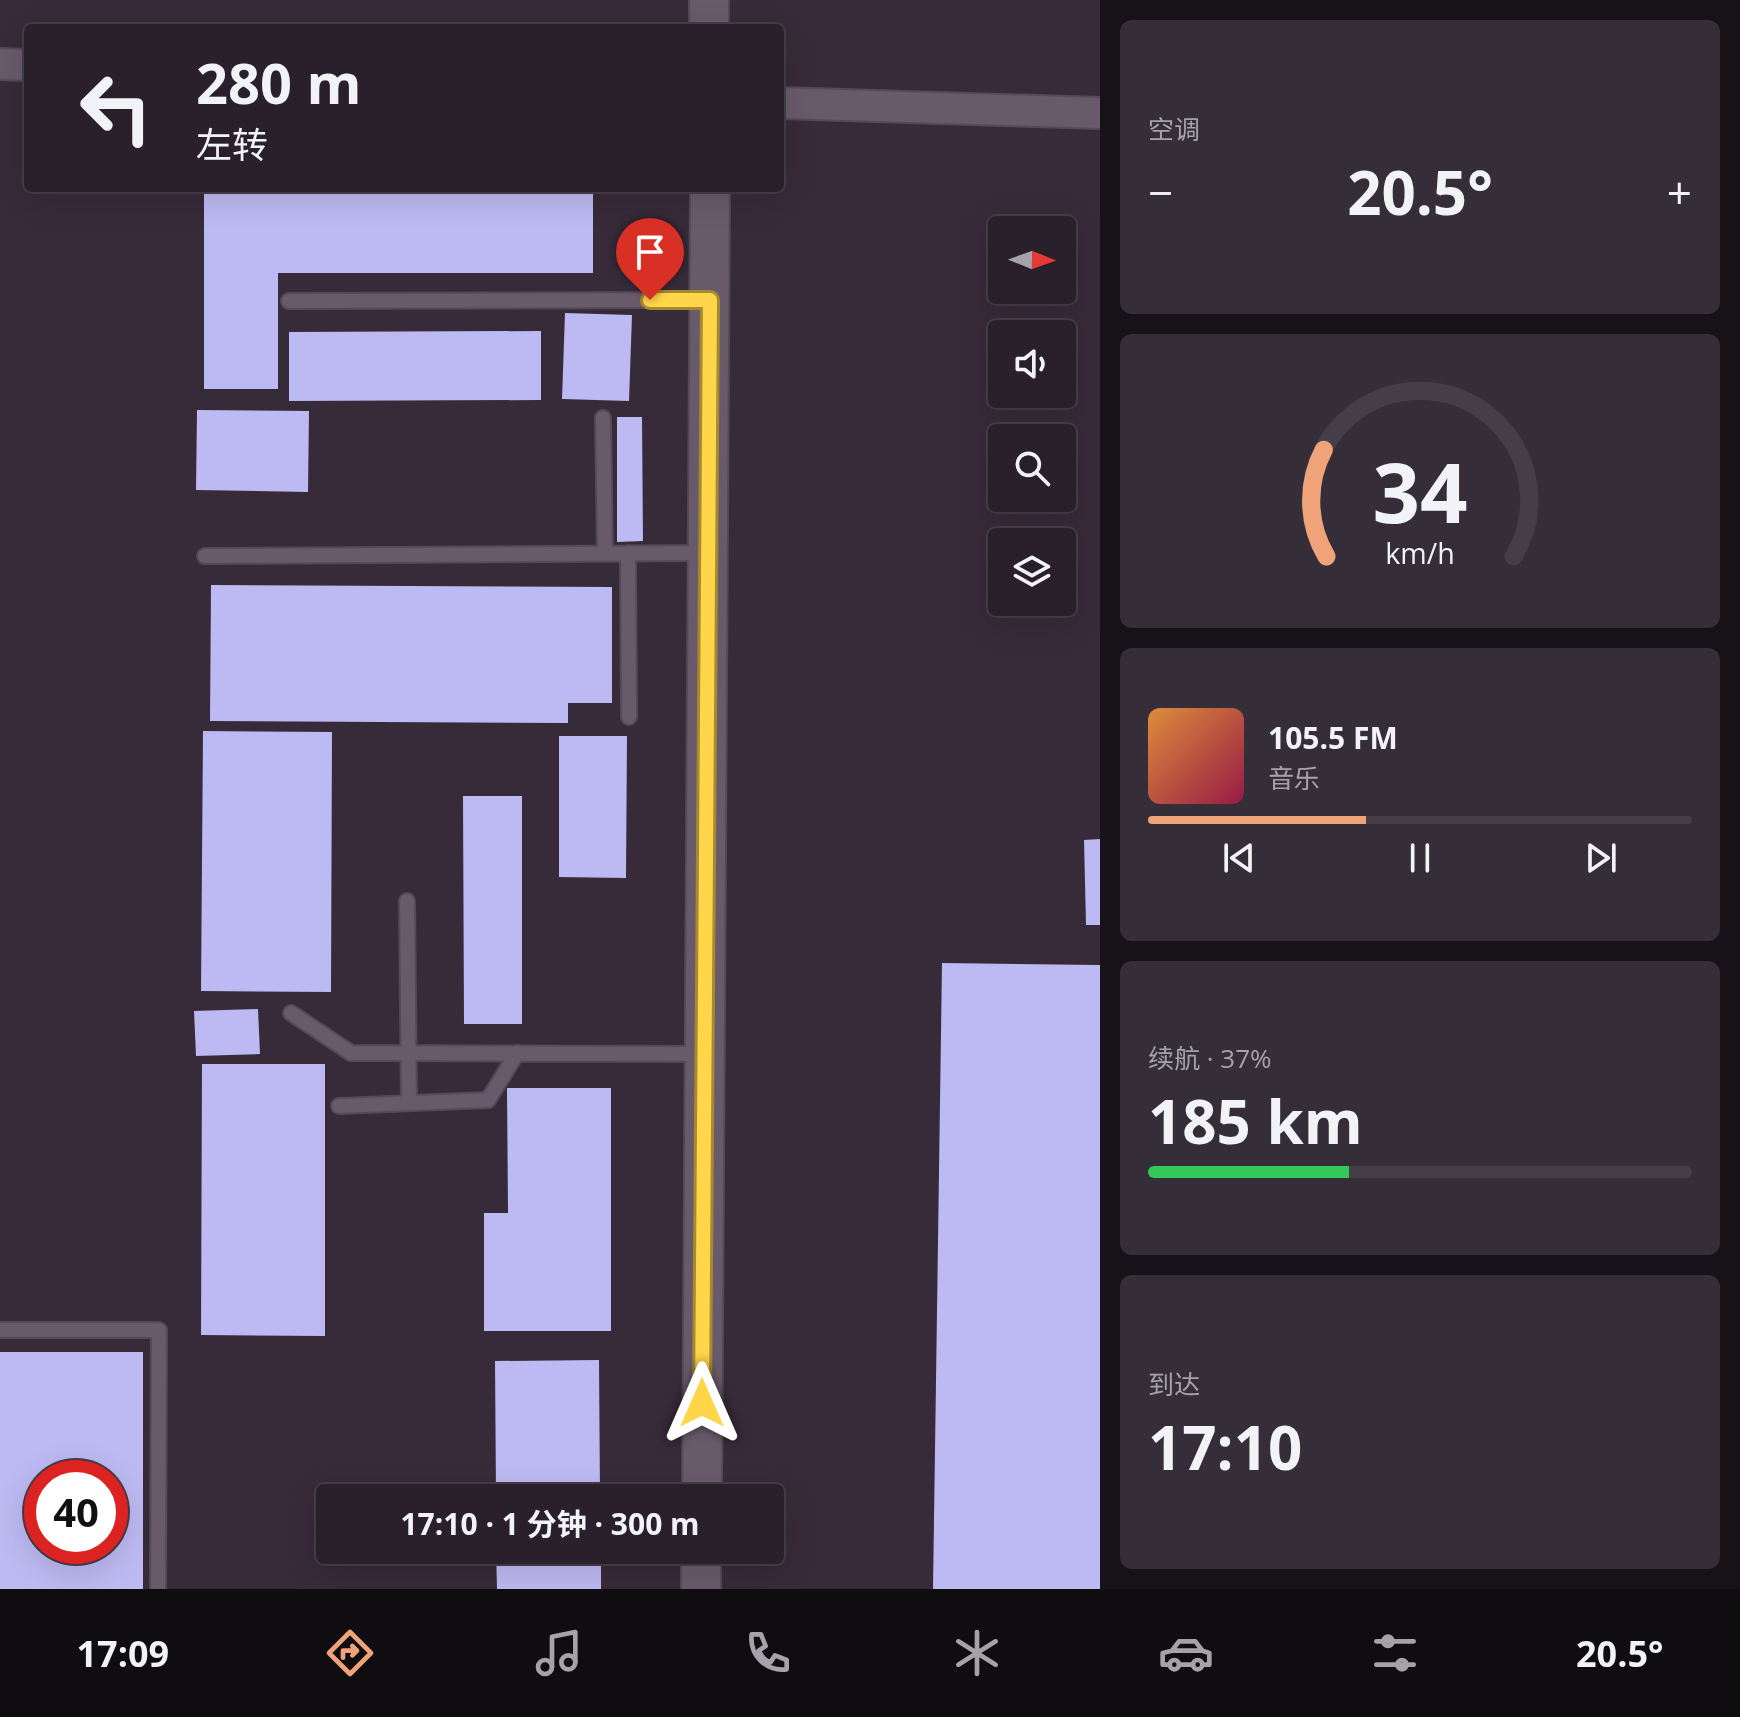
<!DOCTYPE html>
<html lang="zh">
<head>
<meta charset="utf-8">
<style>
	:root { --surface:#29202b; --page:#352d37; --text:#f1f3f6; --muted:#a5a3a9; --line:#453e47; --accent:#f0a279 }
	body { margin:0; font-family:"Open Sans","Noto Sans SC",sans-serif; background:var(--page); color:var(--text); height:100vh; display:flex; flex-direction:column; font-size:30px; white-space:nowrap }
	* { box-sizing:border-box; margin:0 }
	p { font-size:26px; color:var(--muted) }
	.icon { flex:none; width:44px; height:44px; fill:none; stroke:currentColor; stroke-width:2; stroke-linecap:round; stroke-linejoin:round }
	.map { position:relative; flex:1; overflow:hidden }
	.panel { display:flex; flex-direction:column; gap:20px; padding:20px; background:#171218; width:640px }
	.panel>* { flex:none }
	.hud { position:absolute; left:24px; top:24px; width:760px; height:168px; border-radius:8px; box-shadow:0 8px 32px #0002,0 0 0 2px var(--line); background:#29202b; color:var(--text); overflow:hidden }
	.needle { width:52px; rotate:91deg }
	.controls { position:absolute; left:988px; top:216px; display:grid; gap:16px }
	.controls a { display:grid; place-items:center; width:88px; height:88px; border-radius:8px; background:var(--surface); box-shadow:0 8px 32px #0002,0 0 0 2px var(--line); font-size:40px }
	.speed { position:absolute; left:24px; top:1460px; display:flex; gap:16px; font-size:40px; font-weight:700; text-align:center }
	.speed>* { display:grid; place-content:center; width:104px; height:104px; border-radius:50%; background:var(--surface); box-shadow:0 8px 32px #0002,0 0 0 2px var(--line); line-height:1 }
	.speed .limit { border:12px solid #d22; background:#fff; color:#111 }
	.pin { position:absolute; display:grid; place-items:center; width:68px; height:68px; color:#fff; margin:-82px -34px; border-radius:50% 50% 50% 0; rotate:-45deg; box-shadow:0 0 8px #0007 }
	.pin .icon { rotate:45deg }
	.me { position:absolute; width:88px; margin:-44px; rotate:0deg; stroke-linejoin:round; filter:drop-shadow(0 0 6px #0008) }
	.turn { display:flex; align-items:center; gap:28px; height:168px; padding:0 40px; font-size:36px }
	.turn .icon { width:104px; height:104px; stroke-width:2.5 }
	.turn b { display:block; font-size:56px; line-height:68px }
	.big { font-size:60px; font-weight:700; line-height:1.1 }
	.panel .tile { flex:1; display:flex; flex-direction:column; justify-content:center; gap:12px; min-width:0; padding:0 28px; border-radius:12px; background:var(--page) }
	.panel .dial { align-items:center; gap:0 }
	.dial svg { height:208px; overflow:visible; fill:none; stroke:var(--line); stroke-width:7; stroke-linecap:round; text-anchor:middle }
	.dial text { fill:var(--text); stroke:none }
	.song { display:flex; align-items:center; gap:24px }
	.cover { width:96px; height:96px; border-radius:12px; background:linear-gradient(135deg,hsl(30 70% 55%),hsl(340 70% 35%)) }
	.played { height:8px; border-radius:4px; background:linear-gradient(90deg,var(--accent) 40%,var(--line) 40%) }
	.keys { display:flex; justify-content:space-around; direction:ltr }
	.heat { display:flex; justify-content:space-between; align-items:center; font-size:44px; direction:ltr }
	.charge { height:12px; border-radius:6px; background:linear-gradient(90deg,#34c759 37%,var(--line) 0) }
	.trip { position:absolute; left:316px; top:1484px; width:468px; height:80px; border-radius:8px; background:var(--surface); box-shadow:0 8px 32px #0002,0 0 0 2px var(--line); font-weight:700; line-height:80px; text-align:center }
	.menu { display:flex; height:128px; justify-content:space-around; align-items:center; background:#100d11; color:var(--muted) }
	.menu .icon { width:56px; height:56px }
	.menu .selected { color:var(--accent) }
	.menu b { font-size:36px; color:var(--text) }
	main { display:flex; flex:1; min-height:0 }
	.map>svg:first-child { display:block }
</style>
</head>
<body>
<main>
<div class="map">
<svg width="1100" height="1589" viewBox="0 0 1100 1589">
	<rect width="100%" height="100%" fill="#372a39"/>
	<path fill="#bdb9f2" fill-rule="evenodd" d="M204,188H593V273H278V389H204Z
		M565,313L632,315L629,401L562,399Z
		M541,331V400L289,401V332Z
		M197,410L309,411L308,492L196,490Z
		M617,417H642L643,541L617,542Z
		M211,585L612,587V703H568V723L210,721Z
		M203,731L332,732L331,992L201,991Z
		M559,736H627L626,878L559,877Z
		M463,796H522V1024H464Z
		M1100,839V925H1086L1084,840Z
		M942,963L1100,965V1589H933Z
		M258,1009L260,1054L196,1056L194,1011Z
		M202,1064H325V1336L201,1335Z
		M507,1088H611V1331H484V1213H508Z
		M0,1352H143V1589H0ZM42,1478H110V1546H42Z
		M599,1360L600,1498H496L495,1361Z
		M496,1550H601V1589H497Z"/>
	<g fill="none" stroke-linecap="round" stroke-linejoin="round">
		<defs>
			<path id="service" d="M289,301L710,300
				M603,418L605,553
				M628,553L629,717
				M205,556L705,553
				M407,901L409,1103
				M291,1013L351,1053L705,1054
				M339,1106L488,1100L517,1053
				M0,1330H159L158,1589"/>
			<path id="minor" d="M0,64L28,65
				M780,103L1100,113"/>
			<path id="tertiary" d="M709,0V28
				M702,1498L710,188
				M701,1589V1550"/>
		</defs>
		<use href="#service" stroke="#544956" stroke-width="18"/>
		<use href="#minor" stroke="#544956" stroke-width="34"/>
		<use href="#tertiary" stroke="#544956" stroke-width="42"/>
		<use href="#service" stroke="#695a6b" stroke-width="14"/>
		<use href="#minor" stroke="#695a6b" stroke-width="30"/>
		<use href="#tertiary" stroke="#695a6b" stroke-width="38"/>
	</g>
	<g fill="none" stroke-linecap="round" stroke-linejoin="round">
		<defs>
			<path id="route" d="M650,300H710L702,1403"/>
		</defs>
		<use href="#route" stroke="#a68a30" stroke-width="20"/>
		<use href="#route" stroke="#ffd54a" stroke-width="14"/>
	</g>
</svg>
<div class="controls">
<a><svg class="needle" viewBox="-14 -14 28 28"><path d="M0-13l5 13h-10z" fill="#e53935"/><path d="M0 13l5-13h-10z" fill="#a5a3a9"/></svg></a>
<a><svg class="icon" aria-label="sound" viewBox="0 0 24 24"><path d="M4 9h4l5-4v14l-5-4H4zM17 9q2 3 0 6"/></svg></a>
<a><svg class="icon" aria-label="search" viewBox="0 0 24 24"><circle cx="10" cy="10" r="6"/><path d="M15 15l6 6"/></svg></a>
<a><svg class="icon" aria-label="layers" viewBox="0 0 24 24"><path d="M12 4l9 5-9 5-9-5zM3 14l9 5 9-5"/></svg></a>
</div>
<div class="speed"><div class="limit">40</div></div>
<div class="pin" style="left:650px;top:300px;background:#d93025"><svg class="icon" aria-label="arrive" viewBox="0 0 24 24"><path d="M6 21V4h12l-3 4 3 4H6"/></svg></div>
<svg class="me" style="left:702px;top:1403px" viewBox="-20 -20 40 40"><path d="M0-17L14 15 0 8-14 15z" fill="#ffd54a" stroke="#fff" stroke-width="4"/></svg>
<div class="trip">17:10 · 1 分钟 · 300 m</div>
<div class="hud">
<div class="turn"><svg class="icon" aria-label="left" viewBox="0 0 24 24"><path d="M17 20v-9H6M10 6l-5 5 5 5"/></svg><div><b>280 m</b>左转</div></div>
</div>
</div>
<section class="panel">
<div class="tile"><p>空调</p>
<div class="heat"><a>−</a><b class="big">20.5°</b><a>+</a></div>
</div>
<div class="tile dial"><svg viewBox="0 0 100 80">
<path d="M14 69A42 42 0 1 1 86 69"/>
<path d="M14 69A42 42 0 0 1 13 28" stroke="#f0a279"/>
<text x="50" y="56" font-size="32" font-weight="700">34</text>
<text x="50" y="72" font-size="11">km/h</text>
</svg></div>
<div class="tile">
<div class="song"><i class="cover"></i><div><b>105.5 FM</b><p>音乐</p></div></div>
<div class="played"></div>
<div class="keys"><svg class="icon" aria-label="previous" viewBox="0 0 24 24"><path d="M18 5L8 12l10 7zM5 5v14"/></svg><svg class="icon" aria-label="pause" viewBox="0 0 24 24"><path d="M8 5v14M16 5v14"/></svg><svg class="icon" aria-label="next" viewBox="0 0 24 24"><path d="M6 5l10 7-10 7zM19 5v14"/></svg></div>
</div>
<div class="tile"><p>续航 · 37%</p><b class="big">185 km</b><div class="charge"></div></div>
<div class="tile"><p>到达</p><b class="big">17:10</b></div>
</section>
</main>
<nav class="menu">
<b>17:09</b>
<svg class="icon selected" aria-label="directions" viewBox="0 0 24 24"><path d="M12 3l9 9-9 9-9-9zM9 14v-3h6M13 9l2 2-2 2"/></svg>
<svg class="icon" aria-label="music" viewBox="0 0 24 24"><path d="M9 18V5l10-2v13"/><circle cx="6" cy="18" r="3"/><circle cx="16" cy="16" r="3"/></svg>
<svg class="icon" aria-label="phone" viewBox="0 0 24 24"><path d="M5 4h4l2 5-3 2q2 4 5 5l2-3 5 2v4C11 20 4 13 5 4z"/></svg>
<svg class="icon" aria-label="climate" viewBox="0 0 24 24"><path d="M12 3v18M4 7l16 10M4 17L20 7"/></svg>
<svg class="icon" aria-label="car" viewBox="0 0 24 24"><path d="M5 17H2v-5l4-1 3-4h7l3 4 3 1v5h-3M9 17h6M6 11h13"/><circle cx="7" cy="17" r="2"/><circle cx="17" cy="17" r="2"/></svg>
<svg class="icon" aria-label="filters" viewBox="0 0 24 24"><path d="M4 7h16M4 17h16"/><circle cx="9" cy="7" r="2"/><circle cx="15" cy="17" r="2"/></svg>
<b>20.5°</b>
</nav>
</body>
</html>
